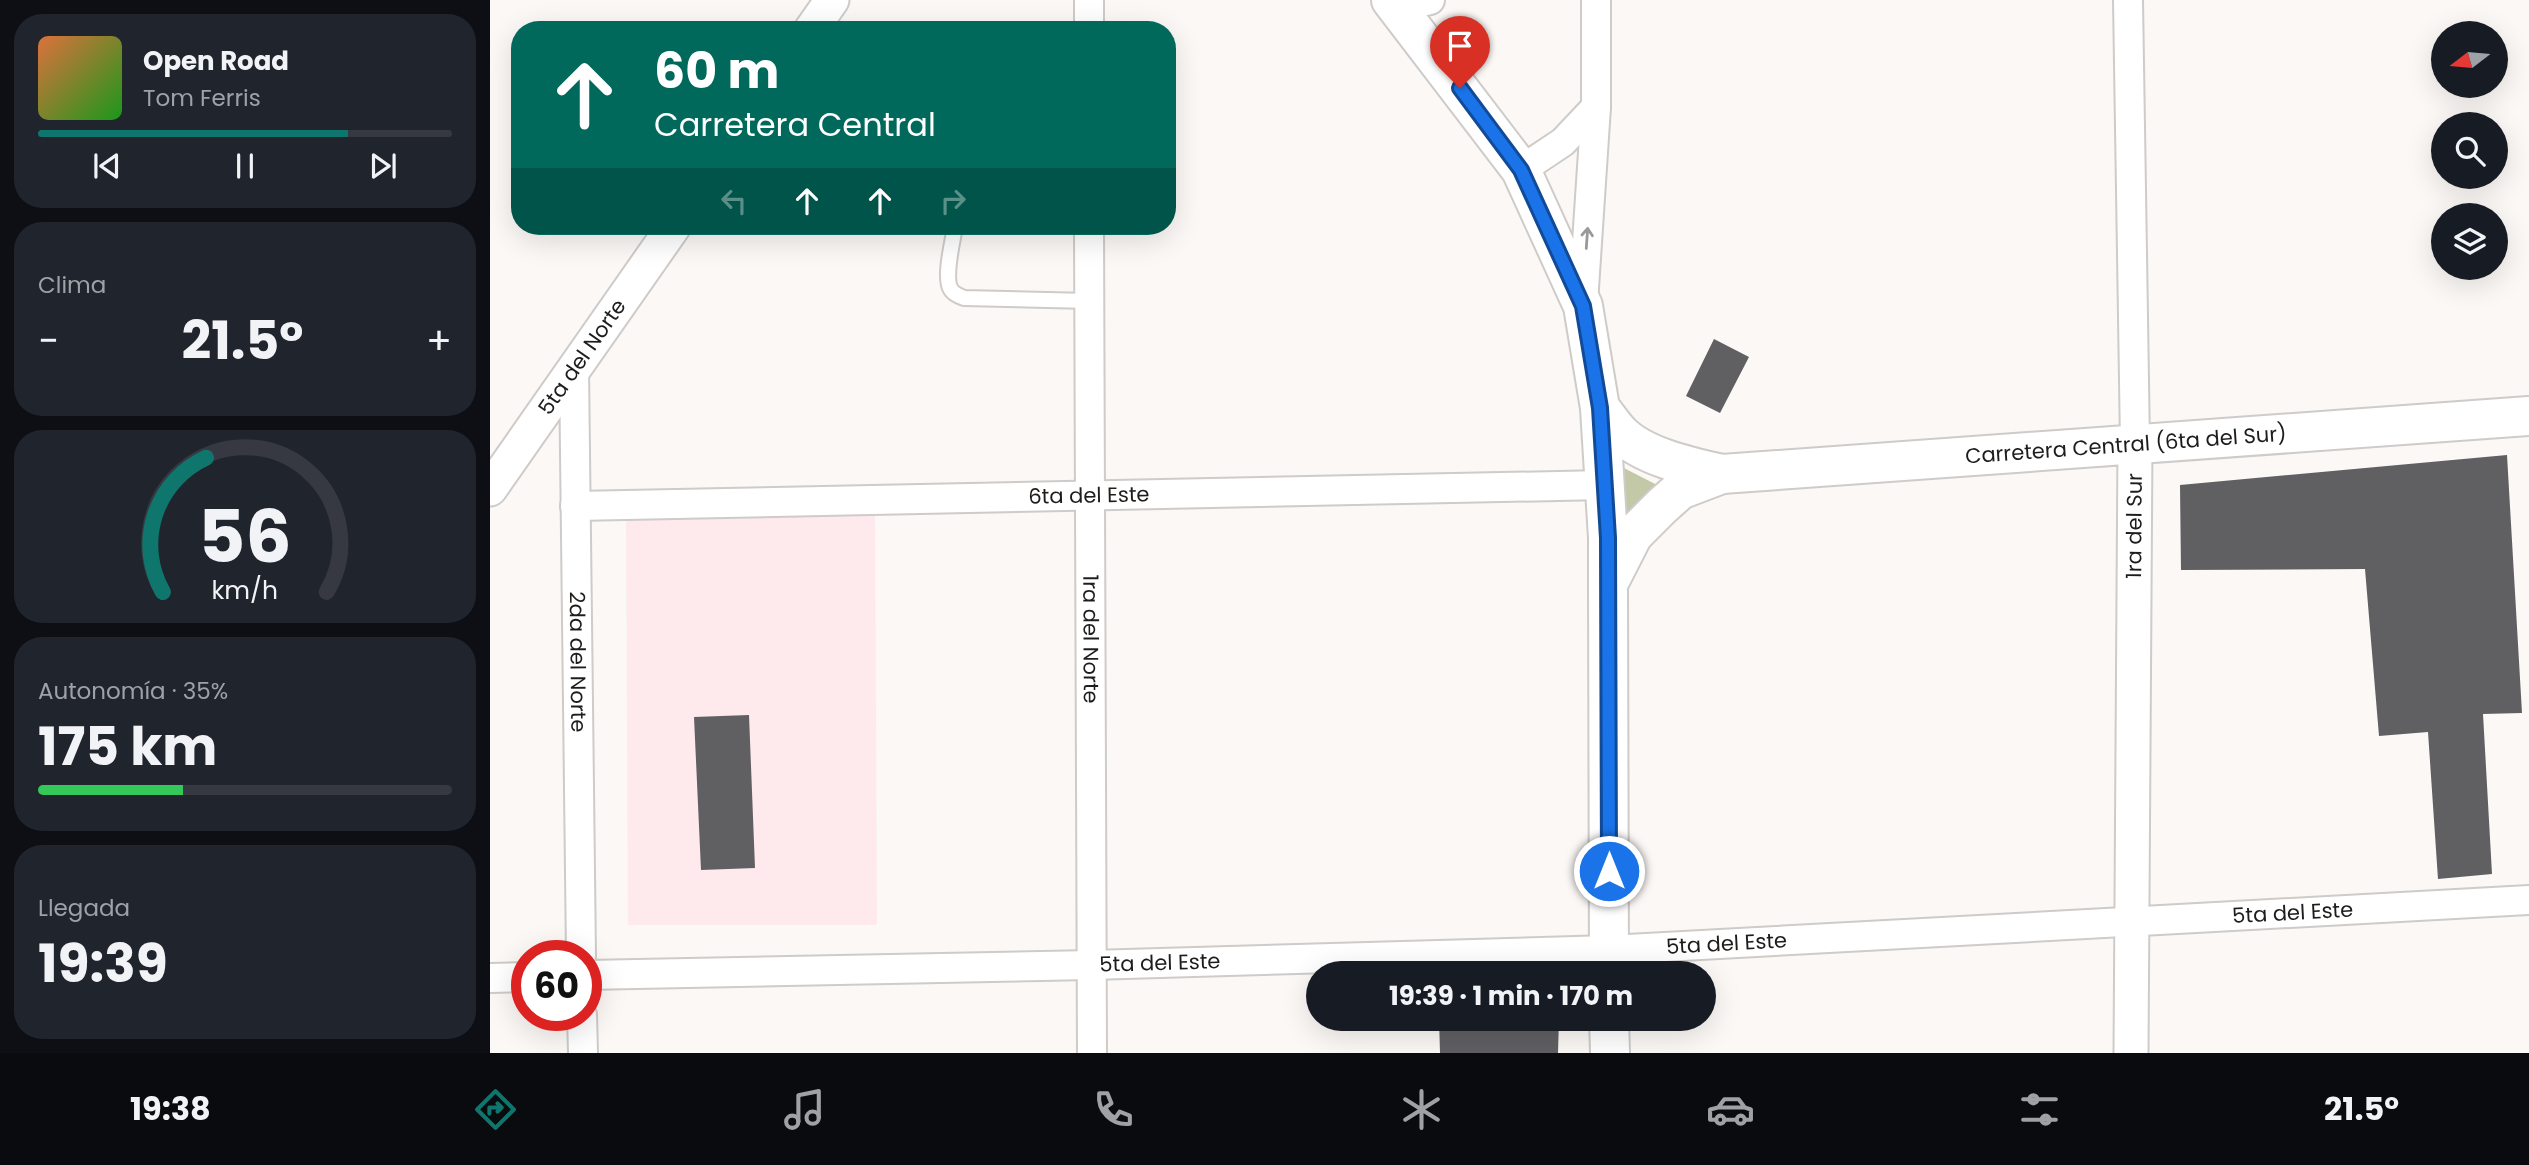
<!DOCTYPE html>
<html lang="es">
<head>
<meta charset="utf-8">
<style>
	:root { --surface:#171b24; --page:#20242c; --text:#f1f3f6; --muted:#9ea1a6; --line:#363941; --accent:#0f766e }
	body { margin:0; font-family:Poppins,sans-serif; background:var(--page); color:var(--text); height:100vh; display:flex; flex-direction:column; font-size:26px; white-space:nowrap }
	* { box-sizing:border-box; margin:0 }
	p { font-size:23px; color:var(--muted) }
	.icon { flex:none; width:38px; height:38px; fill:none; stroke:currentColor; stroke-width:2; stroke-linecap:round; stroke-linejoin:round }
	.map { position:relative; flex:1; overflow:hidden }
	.panel { display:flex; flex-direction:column; gap:14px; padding:14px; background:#0d0f14; width:490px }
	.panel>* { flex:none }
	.guide { position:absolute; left:21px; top:21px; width:665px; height:214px; border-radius:28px; box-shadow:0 7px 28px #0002; background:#00695c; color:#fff; overflow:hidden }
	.needle { width:46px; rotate:254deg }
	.fabs { position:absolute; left:1941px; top:21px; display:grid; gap:14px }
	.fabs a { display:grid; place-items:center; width:77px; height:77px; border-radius:50%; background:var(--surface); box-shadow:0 7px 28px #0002; font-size:35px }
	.speed { position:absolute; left:21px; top:940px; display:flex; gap:14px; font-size:35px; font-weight:700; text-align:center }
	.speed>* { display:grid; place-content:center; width:91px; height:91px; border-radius:50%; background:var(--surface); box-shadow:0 7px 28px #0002; line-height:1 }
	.speed .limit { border:10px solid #d22; background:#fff; color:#111 }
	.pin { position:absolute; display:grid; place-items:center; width:60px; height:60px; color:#fff; margin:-72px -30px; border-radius:50% 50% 50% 0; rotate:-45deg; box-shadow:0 0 7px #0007 }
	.pin .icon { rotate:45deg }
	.me { position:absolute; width:77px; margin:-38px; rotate:0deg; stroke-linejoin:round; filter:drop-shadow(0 0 5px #0008) }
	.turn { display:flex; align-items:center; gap:24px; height:147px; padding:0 28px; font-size:32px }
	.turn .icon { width:91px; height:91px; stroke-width:2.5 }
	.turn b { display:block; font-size:49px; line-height:60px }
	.lanes { display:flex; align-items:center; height:66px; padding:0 28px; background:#0003; justify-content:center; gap:35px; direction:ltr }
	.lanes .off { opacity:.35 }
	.big { font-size:52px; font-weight:700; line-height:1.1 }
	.panel .widget { flex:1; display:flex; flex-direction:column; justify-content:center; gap:10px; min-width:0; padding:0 24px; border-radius:28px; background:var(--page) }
	.panel .dial { align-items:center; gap:0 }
	.dial svg { height:182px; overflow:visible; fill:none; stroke:var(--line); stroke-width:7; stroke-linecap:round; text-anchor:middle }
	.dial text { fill:var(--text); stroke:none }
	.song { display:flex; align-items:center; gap:21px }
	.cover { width:84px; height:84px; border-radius:10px; background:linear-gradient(135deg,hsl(20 70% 55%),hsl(120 70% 35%)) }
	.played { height:7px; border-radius:4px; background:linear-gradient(90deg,var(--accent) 75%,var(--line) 75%) }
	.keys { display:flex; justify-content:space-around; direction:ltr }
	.heat { display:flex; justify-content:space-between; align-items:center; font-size:38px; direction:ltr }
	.charge { height:10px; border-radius:5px; background:linear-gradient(90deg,#34c759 35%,var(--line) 0) }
	.trip { position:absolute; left:816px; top:961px; width:410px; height:70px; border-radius:35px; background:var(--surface); box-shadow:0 7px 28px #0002; font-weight:700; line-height:70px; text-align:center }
	.menu { display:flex; height:112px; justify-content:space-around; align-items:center; background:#090b0e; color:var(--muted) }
	.menu .icon { width:49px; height:49px }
	.menu .active { color:var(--accent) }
	.menu b { font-size:32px; color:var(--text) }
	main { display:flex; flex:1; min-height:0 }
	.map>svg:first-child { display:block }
</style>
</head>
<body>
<main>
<section class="panel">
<div class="widget">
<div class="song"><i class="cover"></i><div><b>Open Road</b><p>Tom Ferris</p></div></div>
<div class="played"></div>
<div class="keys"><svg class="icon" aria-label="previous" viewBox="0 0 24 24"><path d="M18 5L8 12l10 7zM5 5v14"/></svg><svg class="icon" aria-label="pause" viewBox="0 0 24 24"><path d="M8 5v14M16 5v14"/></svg><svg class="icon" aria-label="next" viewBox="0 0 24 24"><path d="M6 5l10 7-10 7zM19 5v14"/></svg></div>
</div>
<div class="widget"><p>Clima</p>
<div class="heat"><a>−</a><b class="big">21.5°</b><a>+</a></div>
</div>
<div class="widget dial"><svg viewBox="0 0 100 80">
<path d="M14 69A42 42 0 1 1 86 69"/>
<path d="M14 69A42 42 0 0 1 33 10" stroke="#0f766e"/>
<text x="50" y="56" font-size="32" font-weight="700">56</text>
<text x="50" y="72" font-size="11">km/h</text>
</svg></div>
<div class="widget"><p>Autonomía · 35%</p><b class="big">175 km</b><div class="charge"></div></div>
<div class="widget"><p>Llegada</p><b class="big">19:39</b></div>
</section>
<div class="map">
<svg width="2039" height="1053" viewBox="0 0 2039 1053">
	<rect width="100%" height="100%" fill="#fbf8f6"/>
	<path fill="#fee9ed" d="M385,516L387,925H138L136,517Z"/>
	<path fill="#c3c9a7" d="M1130,466L1169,486L1129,523Z"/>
	<path fill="#605f62" d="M1224,339L1259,357L1230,413L1196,396Z
		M2017,455L2032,713L1993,714L2002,874L1948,879L1938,732L1889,736L1875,569L1691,570L1690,485Z
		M259,715L265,868L211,870L204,717Z
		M949,1018H1069L1068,1053H950Z"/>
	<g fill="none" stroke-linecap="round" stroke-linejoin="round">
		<defs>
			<path id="service" d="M465,226C463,241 454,274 460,288C463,294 469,296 474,298L600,301"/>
			<g id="minor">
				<path d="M599,0V30"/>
				<path d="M1638,0L1645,444"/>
				<path d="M908,7L940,0"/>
				<path d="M1031,170L1073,142L1106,107"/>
				<path id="s1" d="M599,226L602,1053"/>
				<path d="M1093,303L1106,107V0"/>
				<path id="s2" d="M84,368L91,956"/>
				<path id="s3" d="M85,506L1115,485"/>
				<path id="s4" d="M96,975L601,965L1119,950L2039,900"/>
				<path d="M0,978L37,977"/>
				<path d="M92,1015L93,1053"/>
			</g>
			<g id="tertiary">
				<path d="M321,30L342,0"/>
				<path id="s5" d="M0,489L184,226"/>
				<path id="s6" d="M1641,1053L1645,444"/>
			</g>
			<path id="secondary" d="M901,0L1031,170L1093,306L1110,408L1118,538V584
				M1110,408C1117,416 1123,426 1131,434C1154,457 1201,467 1232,474"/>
			<g id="primary">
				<path id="s7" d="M1119,973L1118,584L1143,535L1172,506L1190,490L1232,474L2039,416"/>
				<path d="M1119,1018L1120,1053"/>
			</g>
		</defs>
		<use href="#service" stroke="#cecbc9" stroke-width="18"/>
		<use href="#minor" stroke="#cecbc9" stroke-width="32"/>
		<use href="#tertiary" stroke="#cecbc9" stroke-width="37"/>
		<use href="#secondary" stroke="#cecbc9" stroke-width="42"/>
		<use href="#primary" stroke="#cecbc9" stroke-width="42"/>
		<use href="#service" stroke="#fff" stroke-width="14"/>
		<use href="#minor" stroke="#fff" stroke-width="28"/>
		<use href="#tertiary" stroke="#fff" stroke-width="33"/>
		<use href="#secondary" stroke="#fff" stroke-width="38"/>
		<use href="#primary" stroke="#fff" stroke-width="38"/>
	</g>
	<defs><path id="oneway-shaft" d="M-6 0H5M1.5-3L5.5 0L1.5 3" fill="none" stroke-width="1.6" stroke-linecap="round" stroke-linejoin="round" transform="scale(1.75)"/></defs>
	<use stroke="#9a9999" href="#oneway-shaft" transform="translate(1097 238) rotate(-86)"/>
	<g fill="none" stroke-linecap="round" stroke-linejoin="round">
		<defs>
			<path id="route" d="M970,88L1031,170L1093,306L1110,408L1118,538L1119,871"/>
		</defs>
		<use href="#route" stroke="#114b97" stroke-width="18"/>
		<use href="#route" stroke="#1a73e8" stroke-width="12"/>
	</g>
	<g text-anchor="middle" stroke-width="7" stroke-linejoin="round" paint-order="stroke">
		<g font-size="21" fill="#1e1d1c" stroke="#fff">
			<text dy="7" stroke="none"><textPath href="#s5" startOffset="161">5ta del Norte</textPath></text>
			<text dy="7" stroke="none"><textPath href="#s7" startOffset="959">Carretera Central (6ta del Sur)</textPath></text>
			<text dy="7" stroke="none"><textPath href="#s3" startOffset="514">6ta del Este</textPath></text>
			<text dy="7" stroke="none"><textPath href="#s6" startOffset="527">1ra del Sur</textPath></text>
			<text dy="7" stroke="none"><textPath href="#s1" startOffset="413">1ra del Norte</textPath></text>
			<text dy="7" stroke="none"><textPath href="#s2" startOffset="294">2da del Norte</textPath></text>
			<text dy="7" stroke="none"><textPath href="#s4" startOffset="1708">5ta del Este</textPath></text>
			<text dy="7" stroke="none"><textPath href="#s4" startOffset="1141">5ta del Este</textPath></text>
			<text dy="7" stroke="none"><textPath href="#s4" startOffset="574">5ta del Este</textPath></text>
		</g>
	</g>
</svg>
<div class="fabs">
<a><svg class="needle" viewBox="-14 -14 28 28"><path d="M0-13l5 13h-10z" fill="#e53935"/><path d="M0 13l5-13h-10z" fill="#9ea1a6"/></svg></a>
<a><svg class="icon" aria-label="search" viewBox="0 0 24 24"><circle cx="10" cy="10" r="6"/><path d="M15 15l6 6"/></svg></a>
<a><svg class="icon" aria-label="layers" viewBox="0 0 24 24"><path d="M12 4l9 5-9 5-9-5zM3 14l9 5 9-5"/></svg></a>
</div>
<div class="speed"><div class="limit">60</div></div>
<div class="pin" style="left:970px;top:88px;background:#d93025"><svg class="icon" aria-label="arrive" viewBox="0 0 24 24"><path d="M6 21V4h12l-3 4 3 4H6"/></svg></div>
<svg class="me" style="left:1119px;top:871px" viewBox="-20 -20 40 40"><circle r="17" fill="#1a73e8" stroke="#fff" stroke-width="3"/><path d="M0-11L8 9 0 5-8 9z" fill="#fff"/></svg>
<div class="trip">19:39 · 1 min · 170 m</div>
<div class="guide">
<div class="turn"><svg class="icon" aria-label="ahead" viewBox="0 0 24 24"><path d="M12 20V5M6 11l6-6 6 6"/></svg><div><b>60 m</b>Carretera Central</div></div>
<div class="lanes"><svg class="icon off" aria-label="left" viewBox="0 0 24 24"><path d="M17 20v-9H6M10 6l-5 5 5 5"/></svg><svg class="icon" aria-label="ahead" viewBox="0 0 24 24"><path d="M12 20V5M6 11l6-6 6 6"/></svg><svg class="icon" aria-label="ahead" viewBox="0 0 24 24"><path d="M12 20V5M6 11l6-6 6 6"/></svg><svg class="icon off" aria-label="right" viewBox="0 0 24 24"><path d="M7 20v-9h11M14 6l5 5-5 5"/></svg></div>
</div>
</div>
</main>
<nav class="menu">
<b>19:38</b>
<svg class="icon active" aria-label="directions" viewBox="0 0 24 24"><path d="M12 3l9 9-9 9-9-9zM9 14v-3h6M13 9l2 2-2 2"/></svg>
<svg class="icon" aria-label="music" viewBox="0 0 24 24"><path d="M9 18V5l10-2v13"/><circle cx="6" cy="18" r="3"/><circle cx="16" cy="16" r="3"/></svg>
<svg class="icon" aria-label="phone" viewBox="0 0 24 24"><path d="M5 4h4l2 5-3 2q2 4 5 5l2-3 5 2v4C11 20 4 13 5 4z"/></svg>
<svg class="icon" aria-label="climate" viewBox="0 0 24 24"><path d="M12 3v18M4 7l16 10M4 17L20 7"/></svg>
<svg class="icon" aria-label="car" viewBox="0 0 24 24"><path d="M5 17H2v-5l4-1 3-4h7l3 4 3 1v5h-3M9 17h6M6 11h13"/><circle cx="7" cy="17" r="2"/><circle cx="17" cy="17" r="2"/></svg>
<svg class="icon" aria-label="filters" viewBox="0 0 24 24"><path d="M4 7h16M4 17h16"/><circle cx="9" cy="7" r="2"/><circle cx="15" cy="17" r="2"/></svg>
<b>21.5°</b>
</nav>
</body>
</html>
